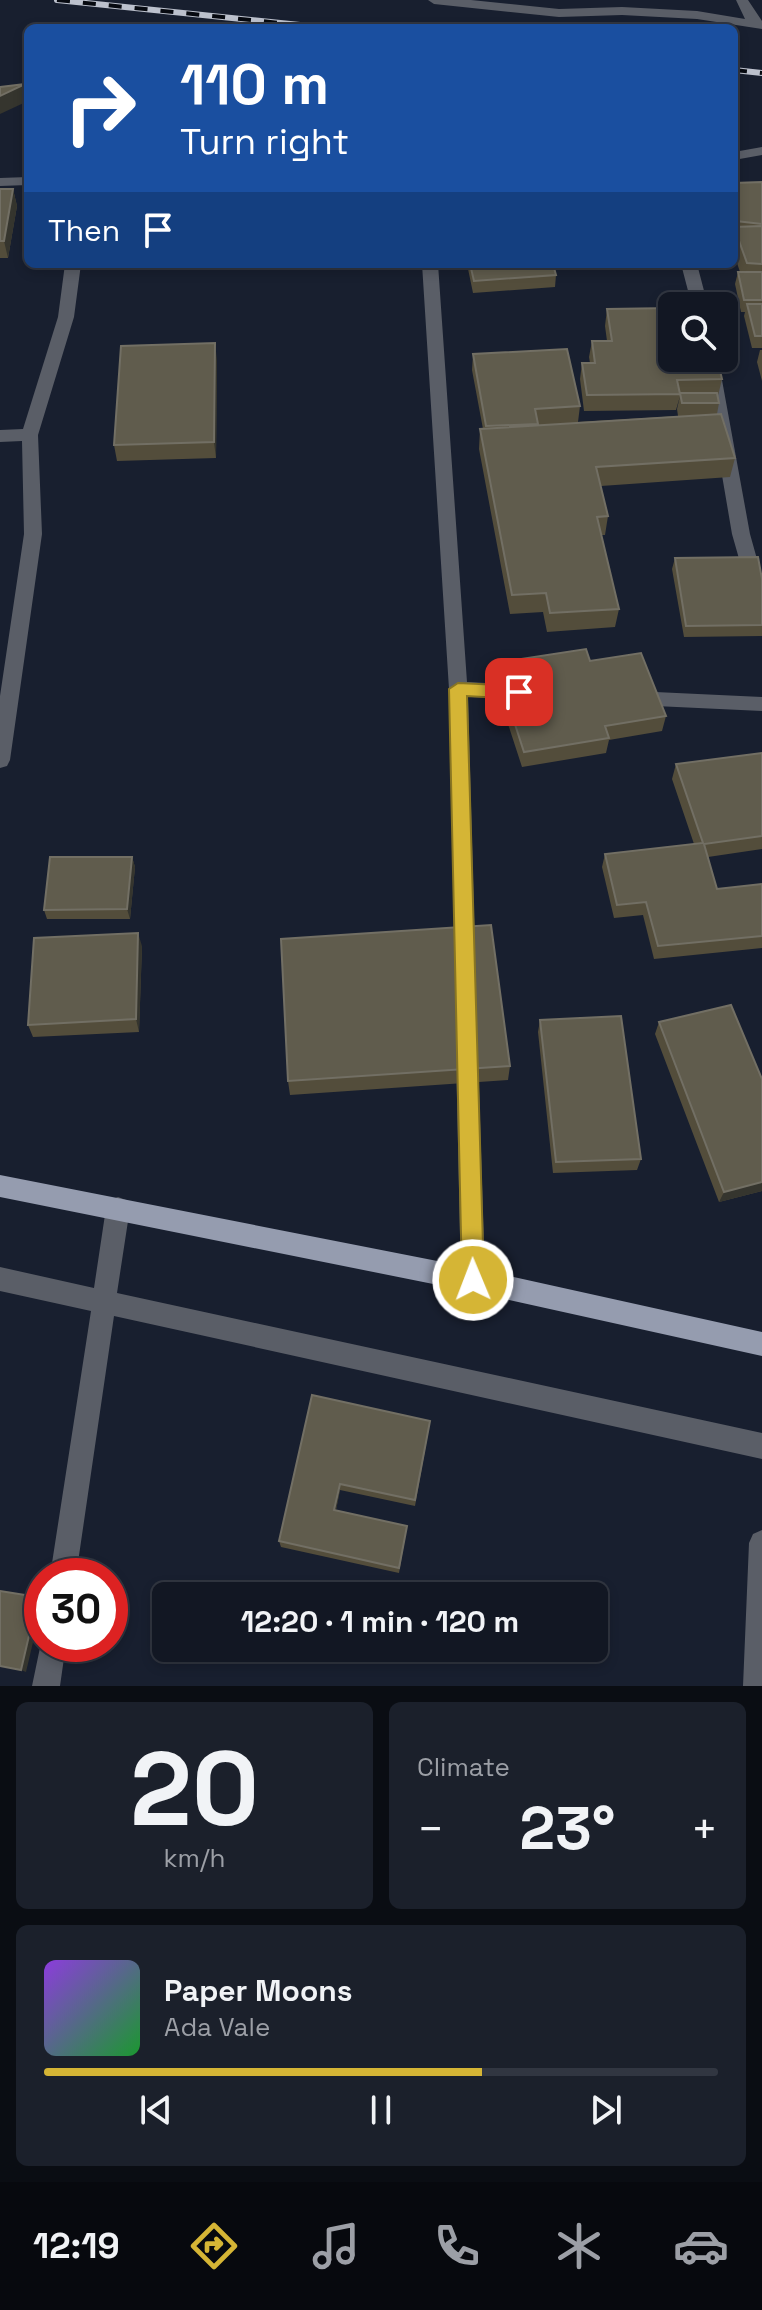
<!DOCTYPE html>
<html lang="en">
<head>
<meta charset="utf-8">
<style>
	:root { --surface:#121723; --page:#1b202b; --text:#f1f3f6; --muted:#9c9fa6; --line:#313641; --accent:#d5b535 }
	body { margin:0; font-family:"Space Grotesk",sans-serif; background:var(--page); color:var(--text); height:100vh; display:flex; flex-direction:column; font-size:30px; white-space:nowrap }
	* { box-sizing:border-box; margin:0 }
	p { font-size:26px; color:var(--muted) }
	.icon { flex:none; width:44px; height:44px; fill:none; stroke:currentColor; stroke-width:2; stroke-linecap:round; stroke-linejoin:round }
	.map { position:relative; height:1686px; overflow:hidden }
	.details { display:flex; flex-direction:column; gap:16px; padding:16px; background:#0a0d13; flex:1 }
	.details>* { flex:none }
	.guide { position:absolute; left:24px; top:24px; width:714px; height:244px; border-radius:12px; box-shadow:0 4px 12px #0003,0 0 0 2px var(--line); background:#1a4fa0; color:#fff; overflow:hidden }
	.tools { position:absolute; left:658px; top:292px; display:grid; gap:16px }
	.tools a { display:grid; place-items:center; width:80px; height:80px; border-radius:12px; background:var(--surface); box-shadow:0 4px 12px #0003,0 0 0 2px var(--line); font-size:40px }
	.speed { position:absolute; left:24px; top:1558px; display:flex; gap:16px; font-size:40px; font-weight:700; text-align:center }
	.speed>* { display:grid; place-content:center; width:104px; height:104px; border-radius:50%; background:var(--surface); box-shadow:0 4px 12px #0003,0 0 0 2px var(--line); line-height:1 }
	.speed .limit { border:12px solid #d22; background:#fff; color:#111 }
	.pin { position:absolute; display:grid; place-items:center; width:68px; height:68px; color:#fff; margin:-34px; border-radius:16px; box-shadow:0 4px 12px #0006 }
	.me { position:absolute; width:88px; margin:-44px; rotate:359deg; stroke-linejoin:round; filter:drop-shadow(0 0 6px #0008) }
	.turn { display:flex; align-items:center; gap:28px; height:168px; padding:0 24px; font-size:36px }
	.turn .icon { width:104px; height:104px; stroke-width:2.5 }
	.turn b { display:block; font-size:56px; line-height:68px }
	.then { display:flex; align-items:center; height:76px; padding:0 24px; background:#0003; gap:16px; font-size:30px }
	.big { font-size:60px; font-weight:700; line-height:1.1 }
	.details .card { flex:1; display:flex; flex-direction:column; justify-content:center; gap:12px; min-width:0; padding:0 28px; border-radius:12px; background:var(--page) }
	.details .dial { align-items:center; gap:0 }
	.dial b { font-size:104px; line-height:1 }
	.song { display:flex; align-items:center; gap:24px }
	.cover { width:96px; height:96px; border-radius:12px; background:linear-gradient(135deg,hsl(270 70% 55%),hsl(130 70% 35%)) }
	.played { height:8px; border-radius:4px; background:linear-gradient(90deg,var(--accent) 65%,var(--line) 65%) }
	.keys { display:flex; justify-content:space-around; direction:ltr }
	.heat { display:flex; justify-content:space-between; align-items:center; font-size:44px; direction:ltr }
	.details .tiles { flex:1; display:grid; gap:16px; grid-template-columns:1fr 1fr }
	.card:last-child { grid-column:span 2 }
	.trip { position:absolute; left:152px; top:1582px; width:456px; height:80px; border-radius:12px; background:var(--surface); box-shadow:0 4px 12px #0003,0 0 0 2px var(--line); font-weight:700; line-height:80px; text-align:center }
	.tab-bar { display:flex; height:128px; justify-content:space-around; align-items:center; background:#07090e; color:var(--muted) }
	.tab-bar .icon { width:56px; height:56px }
	.tab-bar .selected { color:var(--accent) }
	.tab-bar b { font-size:36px; color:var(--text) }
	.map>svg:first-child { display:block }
</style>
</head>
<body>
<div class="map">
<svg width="762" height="1686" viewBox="0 0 762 1686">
	<rect width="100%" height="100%" fill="#181f2f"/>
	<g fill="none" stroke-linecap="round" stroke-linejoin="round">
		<path fill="#5a5e67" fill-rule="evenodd" d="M428,0H471L559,9L622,7L697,11L745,19L736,0H748L762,21V29L697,19L622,15L559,17L434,4Z
			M762,147V155L734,160V152Z
			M28,177V185L0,186V178Z
			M65,264H81L74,317L38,435L42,534L10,760L7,766L0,768V696L24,534L22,441L0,442V430L23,429L58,317Z
			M422,264H438L467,682L522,685L531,692L522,699L468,697L475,951L472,957L465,960L458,957L455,951L449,689Z
			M681,264H697L708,306H692Z
			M702,358H718L750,534L762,577V615L753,608L732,534Z
			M634,691L762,697V711L634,705L627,703L625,698L627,693Z
			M467,1045L475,1048L478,1055L485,1280L481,1288L473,1292L465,1288L461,1280L456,1055L459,1048Z
			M118,1197L126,1200L130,1208L117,1293L762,1433V1459L114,1316L76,1576H50L91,1311L0,1291V1267L94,1288L106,1208L110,1200Z
			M762,1530V1686H743L749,1543L753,1534Z
			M42,1638V1644H66L60,1686H32Z"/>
		<path fill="#959caf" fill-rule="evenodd" d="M0,1175L473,1268L762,1332V1356L473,1292L0,1197Z"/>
		<defs>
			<path id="rail" d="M57,0L329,28
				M734,70L762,73"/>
		</defs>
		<use href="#rail" stroke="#bcc1cd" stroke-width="6"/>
		<use href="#rail" stroke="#060910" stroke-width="4" stroke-dasharray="13" stroke-linecap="butt"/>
	</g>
	<path fill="#534d3b" d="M762,182V348H752L744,316L745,312H741L735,284L738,272H740L734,254V183Z
		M0,189H13L17,206L8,258H0Z
		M467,264H553L556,275L555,287L473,293Z
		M607,309L722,379L718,396L719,403L717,414L735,458L730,477L601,486L608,516L605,535H601L619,609L615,627L547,632L543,612L510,614L479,449L480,429H483L472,370L473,354L580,406L578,422L678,416L677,409L680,396L676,410L584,411L580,379L582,363H590L589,357L592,341H607L605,326Z
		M760,350H762V381L757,362Z
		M217,360L216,458L117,461L114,445Z
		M675,558L762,579V636L684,637L672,569Z
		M590,661L666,716L662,731L609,740L606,753L522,767L493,678L495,663Z
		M762,753V849L708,857L717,889L762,884V948L654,959L643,915L614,918L602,867L605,854L694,844L672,779L676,764Z
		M132,857L135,867L130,919H47L44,910Z
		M142,946L139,1032L33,1037L28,1025Z
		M540,1020L641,1159L637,1170L553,1173L538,1032Z
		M659,1022L762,1079V1191L719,1202L655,1034Z
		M510,1066L508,1080L290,1095L288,1081Z
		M312,1395L429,1428L415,1506L340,1490L336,1510L407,1526L399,1573L281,1547L279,1541Z"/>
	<path fill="#35352e" d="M25,84L28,101L0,114V95Z
		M13,189L17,206L8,258L4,241Z
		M215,343L217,360L216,458L214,442Z
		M132,857L135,867L130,919L127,909Z
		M138,933L142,946L139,1032L136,1019Z
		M762,1182V1191L719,1202L724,1192Z
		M340,1484V1490L335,1515L334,1510Z
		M38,1597L42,1600V1604L26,1672L21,1670Z"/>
	<path fill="#605c4d" stroke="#726f64" stroke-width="2" d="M25,84L0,96V87Z
		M762,182V224L736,221L734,215V183Z
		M0,189H13L4,241H0Z
		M762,226V264L747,263L734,227Z
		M470,264H553L556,275L474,281Z
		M738,272H762V300H744Z
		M747,304H762V336H755Z
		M672,308V358H717L722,379L677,380L680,394L587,395L582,363H595L592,341H612L607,309Z
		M215,343L214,442L114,445L121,346Z
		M567,349L580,406L535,409L538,424L486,426L473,354Z
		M680,393H717L719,403H682Z
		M721,414L735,458L596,467L608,516L597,517L619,609L550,613L546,593L512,595L480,429Z
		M758,557L762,579V625L686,626L675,558Z
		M586,649L590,661L641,653L666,716L605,726L609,738L524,752L495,663Z
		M762,753V836L704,844L717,889L762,884V936L658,946L646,902L617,905L605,854L703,843L676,764Z
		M50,857H132L127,909L44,910Z
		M491,925L510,1066L288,1081L281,939Z
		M138,933L136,1019L28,1025L34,938Z
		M731,1005L762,1079V1182L724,1192L659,1022Z
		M621,1016L641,1159L556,1162L540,1020Z
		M312,1395L430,1421L415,1500L340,1484L334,1510L407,1526L399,1568L279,1541Z
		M0,1591L38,1597L21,1670L0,1666Z"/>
	<path fill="#d5b535" stroke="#8a7622" stroke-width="2" d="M458,683L519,686L527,692L519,699L467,696L484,1280L481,1287L473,1290L466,1287L462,1280L449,689Z"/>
</svg>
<div class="tools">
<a><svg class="icon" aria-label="search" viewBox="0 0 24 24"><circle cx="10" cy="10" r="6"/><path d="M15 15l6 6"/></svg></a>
</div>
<div class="speed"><div class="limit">30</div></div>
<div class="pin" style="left:519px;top:692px;background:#d93025"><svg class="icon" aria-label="arrive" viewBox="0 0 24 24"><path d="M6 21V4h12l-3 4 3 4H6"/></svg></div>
<svg class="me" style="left:473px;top:1280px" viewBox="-20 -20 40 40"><circle r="17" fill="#d5b535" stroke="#fff" stroke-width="3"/><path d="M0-11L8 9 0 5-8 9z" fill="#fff"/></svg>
<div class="trip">12:20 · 1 min · 120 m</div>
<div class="guide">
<div class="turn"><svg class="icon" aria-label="right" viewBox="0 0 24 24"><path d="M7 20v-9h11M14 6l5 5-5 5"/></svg><div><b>110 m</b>Turn right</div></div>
<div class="then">Then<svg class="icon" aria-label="arrive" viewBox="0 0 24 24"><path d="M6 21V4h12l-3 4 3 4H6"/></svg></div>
</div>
</div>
<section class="details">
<div class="tiles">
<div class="card dial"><b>20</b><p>km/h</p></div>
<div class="card"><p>Climate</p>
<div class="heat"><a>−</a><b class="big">23°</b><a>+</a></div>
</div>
<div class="card">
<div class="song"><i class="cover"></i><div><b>Paper Moons</b><p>Ada Vale</p></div></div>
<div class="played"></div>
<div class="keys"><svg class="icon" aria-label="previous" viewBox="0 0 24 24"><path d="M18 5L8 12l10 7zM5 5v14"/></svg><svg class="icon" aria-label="pause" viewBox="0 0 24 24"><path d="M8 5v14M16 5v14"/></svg><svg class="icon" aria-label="next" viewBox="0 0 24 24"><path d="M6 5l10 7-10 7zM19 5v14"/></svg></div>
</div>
</div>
</section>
<nav class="tab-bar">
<b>12:19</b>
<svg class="icon selected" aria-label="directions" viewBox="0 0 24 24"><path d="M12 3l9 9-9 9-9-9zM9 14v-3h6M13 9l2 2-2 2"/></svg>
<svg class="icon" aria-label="music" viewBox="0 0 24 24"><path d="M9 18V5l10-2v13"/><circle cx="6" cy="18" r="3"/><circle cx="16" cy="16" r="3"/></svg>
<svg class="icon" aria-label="phone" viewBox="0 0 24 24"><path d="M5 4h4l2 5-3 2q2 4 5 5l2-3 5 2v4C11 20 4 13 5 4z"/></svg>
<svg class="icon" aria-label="climate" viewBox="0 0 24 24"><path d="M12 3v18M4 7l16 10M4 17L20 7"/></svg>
<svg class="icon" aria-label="car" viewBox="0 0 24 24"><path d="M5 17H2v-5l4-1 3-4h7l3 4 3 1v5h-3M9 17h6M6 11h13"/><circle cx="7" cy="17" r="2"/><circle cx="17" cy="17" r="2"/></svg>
</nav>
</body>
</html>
